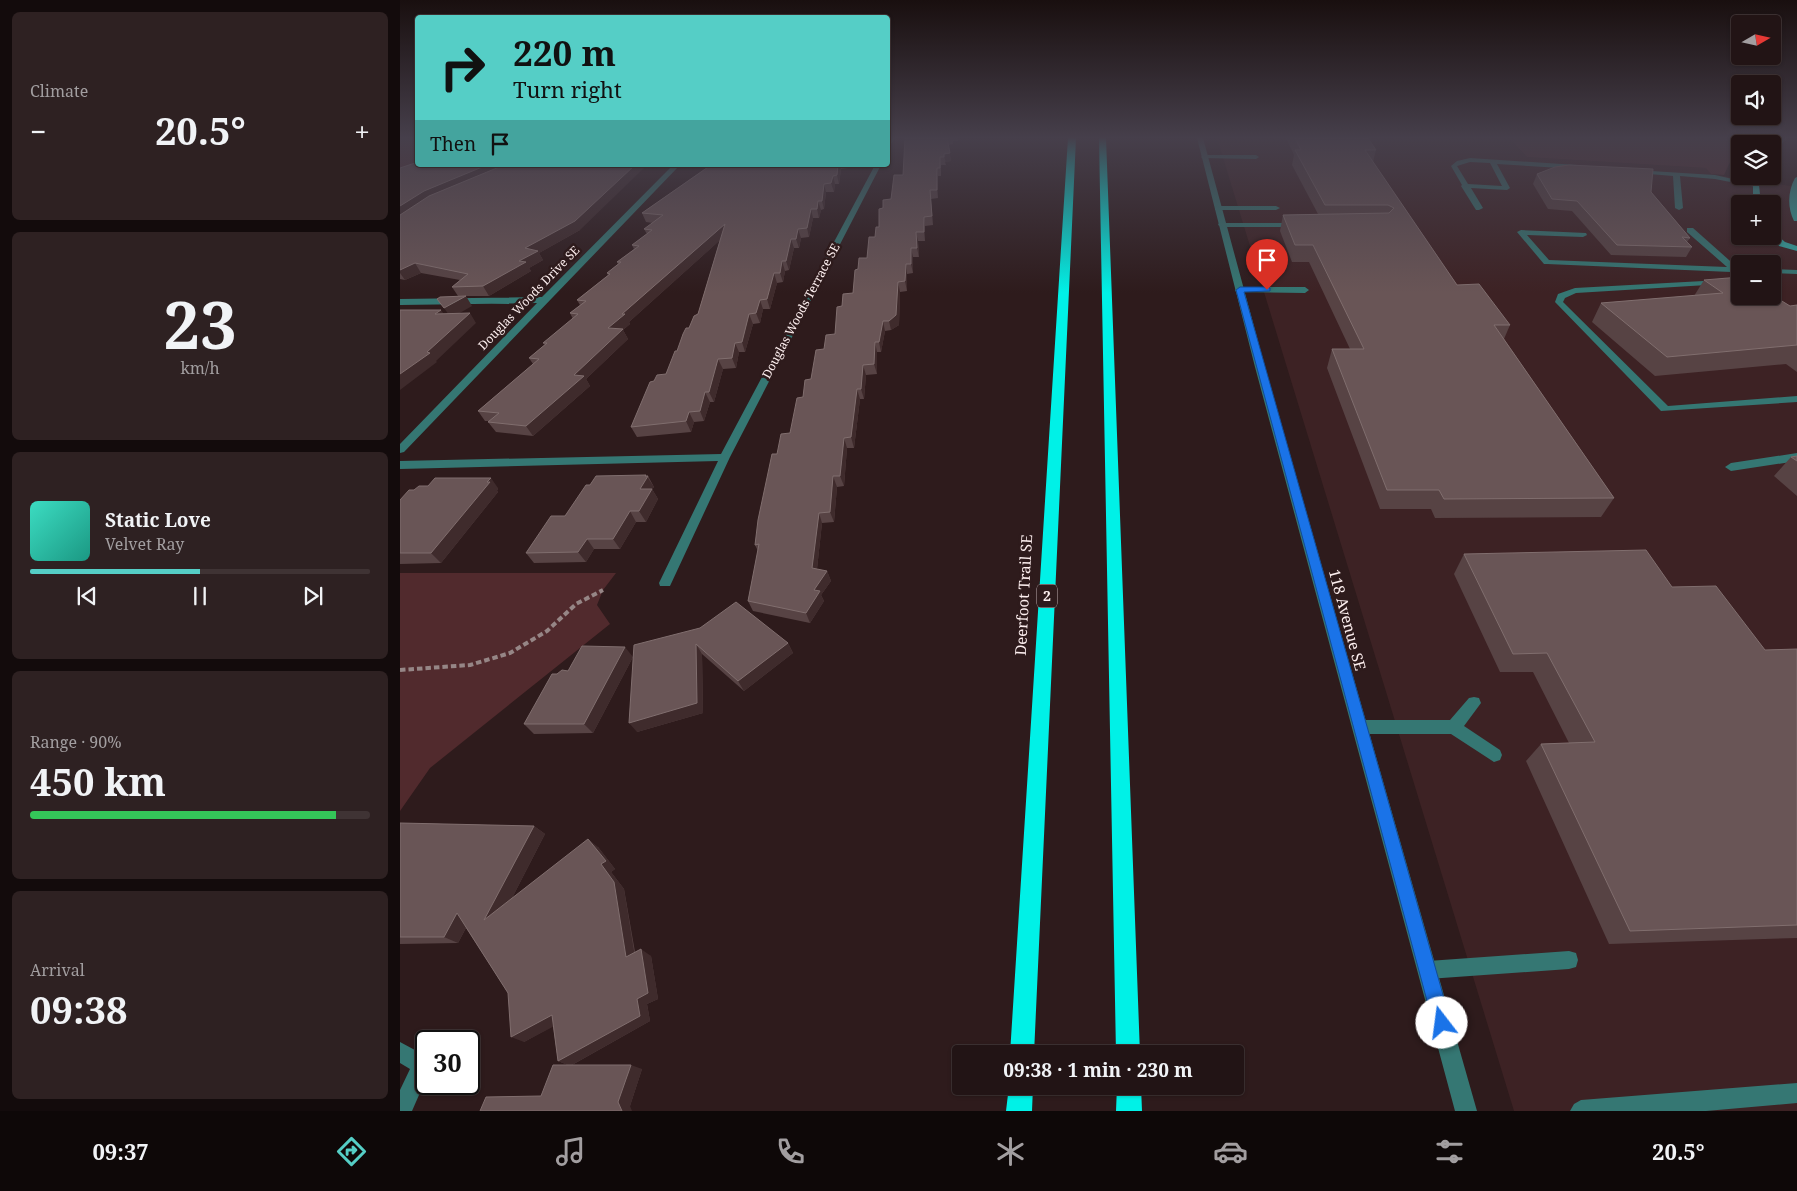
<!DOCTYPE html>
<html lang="en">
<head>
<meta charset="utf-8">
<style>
	:root { --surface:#221415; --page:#2e2122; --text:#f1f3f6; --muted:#a29ea0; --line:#3f3334; --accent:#55cec6 }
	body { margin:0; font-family:"Noto Serif",serif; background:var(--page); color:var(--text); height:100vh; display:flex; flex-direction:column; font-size:19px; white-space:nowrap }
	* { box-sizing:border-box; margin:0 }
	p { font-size:16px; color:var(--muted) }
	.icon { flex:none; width:28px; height:28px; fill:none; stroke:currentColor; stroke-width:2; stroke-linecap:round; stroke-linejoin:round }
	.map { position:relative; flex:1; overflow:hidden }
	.side { display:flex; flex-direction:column; gap:12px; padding:12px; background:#130b0c; width:400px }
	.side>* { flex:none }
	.banner { position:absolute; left:15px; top:15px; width:475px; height:152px; border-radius:5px; box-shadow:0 1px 4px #0004,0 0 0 1px var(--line); background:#55cec6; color:#111; overflow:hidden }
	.needle { width:32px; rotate:81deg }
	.buttons { position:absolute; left:1331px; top:15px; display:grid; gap:10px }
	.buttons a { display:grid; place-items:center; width:50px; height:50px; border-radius:5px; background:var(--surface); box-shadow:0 1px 4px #0004,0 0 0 1px var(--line); font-size:25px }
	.speed { position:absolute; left:15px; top:1030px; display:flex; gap:10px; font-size:25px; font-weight:700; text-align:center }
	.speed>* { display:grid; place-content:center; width:65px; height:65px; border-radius:50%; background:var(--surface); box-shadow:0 1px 4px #0004,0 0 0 1px var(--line); line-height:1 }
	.speed .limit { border:2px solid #111; border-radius:8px; background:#fff; color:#111 }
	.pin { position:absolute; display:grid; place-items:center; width:42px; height:42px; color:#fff; margin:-51px -21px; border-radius:50% 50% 50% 0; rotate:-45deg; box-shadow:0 0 5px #0007 }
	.pin .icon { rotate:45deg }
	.me { position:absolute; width:55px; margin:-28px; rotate:345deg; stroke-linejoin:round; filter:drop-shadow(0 0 4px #0008) }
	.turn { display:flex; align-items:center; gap:18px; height:105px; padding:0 15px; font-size:22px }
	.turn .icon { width:65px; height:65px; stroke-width:2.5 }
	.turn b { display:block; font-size:35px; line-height:42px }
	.then { display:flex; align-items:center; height:48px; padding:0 15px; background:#0003; gap:10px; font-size:19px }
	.big { font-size:38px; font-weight:700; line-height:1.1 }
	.side .tile { flex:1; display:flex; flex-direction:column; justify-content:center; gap:8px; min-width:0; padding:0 18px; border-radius:8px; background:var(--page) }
	.side .dial { align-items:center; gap:0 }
	.dial b { font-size:65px; line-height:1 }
	.song { display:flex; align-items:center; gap:15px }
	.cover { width:60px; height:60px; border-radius:8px; background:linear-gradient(135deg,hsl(170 70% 55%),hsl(170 70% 35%)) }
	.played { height:5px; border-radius:2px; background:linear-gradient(90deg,var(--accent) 50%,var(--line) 50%) }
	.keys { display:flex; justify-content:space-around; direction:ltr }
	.heat { display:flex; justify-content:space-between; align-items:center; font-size:28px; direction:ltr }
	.charge { height:8px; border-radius:4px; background:linear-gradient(90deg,#34c759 90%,var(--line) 0) }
	.trip { position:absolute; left:552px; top:1045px; width:292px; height:50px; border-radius:5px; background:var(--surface); box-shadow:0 1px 4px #0004,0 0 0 1px var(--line); font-weight:700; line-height:50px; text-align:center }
	.tab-bar { display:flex; height:80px; justify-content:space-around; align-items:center; background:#0e0808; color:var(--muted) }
	.tab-bar .icon { width:35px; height:35px }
	.tab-bar .current { color:var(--accent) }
	.tab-bar b { font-size:22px; color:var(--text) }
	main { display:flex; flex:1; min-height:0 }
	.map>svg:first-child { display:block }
</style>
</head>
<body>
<main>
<section class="side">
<div class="tile"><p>Climate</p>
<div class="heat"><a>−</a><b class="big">20.5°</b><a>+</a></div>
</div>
<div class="tile dial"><b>23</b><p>km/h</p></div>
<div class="tile">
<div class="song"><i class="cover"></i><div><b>Static Love</b><p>Velvet Ray</p></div></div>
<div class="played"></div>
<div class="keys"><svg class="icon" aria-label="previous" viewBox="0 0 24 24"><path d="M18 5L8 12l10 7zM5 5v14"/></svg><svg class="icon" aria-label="pause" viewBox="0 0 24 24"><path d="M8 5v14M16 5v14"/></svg><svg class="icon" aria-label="next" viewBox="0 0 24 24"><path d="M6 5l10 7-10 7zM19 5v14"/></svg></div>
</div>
<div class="tile"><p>Range · 90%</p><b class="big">450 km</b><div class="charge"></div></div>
<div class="tile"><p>Arrival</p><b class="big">09:38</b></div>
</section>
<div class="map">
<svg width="1397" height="1111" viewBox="0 0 1397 1111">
	<rect width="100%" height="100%" fill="#2e1b1c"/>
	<path fill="#3d2224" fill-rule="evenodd" d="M817,138H1109L1127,157L1307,168L1311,174L1397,187V1111H1114ZM1340,204H1372V236H1340ZM1340,264H1372V296H1340Z"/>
	<path fill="#512a2d" d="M0,138H17V165L0,171Z
		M1109,138H1341L1324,175L1311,174L1306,168L1127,157Z
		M0,573H216L203,590L197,605L210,624L30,768L0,811Z"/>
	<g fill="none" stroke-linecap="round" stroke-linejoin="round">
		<path stroke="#968686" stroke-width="4" stroke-dasharray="5.5 3" stroke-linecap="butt" d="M0,670L70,665L110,653L147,631L176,604L203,590"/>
		<path fill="#357773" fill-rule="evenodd" d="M804,155H856L859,157L856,159L802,158L801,157Z
			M1070,158L1177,165L1180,167L1177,169L1097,164L1110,188L1107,190L1071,188L1083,208L1079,210H1076L1061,186L1062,185L1051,166L1057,161ZM1070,162L1090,163L1102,186L1068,184L1057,166Z
			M1235,170L1315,175L1359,185L1356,187L1315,179L1280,176L1283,208L1279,210L1275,208L1273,176L1237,173L1235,172Z
			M815,206H876L880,208L876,210H815Z
			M819,223H897L901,225L897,227H822L818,225Z
			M1287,228H1293L1338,268L1340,278L1331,272L1147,264H1144L1117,232L1121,230L1186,233L1187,235L1183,237L1127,235L1149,260L1327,267L1287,232Z
			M1372,269L1397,270V274L1372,273Z
			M1340,279V283L1176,293L1165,298L1163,302L1268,406L1397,396V402L1261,411L1155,302L1158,294L1175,288Z
			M839,287H905L909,290L905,293L836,292L835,290Z
			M1397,453V461L1331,471L1325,467L1331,463Z
			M1074,697L1079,698L1081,703L1064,726L1100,750L1102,755L1100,760L1094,762L1051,734H960L955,732L952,727L955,722L960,720H1050L1069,698Z
			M1169,951L1176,953L1178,960L1176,967L1169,969L1028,979L1021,977L1019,970L1021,963L1028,961Z
			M1397,1083V1103L1306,1111H1170L1174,1104L1181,1100Z"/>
		<path fill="#357773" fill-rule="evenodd" d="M489,138H495L488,148Z
			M797,138H803L865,367L1077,1111H1055L855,367Z
			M273,165H280L4,452L0,453V444L137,303L0,305V299L142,297Z
			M475,165H481L330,457L270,586H260L259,583L318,461L0,469V461L321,454Z
			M0,1042L26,1056V1079L12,1111H0V1090L10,1069L0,1063Z"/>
		<path fill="#33a8a2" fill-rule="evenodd" d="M1380,138H1386L1372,158V150Z
			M1358,176H1364L1359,185L1361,204H1353V185Z
			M1397,177V221H1394C1387,207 1388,191 1395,178Z
			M1372,231L1385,242L1397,246V251L1379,246L1371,236H1372Z"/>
		<path fill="#00f1e7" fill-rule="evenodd" d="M668,138H676L634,1054H610Z
			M699,138H706L740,1054H716Z
			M609,1086H633L632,1111H606Z
			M717,1086H741L742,1111H716Z"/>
	</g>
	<path fill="#574344" d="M505,138H558V141H553V144L548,145L551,161L545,162L546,165H541V176H538V198L531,199L533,225L525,226V241H518L519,257H513V273L507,274V291L500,292L499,325L491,330L485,331L481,352H477V374L466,375L464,399H460L454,448H447L444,486L437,487L434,522L422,523L417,569L427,571L431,581L421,595L424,601L410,623L353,611L348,601L358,551L355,545L377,454L390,433L403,397L411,379L424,349L435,334L442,306L453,293L458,269L467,258L479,227L483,208L491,199L503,175Z
		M886,138H968L976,150L973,162L1057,285L1110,325L1104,339L1214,498L1201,517L1035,518L1031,509H980L927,368L932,349H950L909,262H892L880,231L883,215L918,214L892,165L894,155Z
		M305,165H449L448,168L441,169L439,184H435L434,192H426L424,209L421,210L419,218H413L409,237L401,238L399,248H394L389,270L385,271L383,282L377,283L370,309H363L360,323L353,324L345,352H339L336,368L323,369L314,402H310L304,421L294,422L291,432L237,437L231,427L254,381L266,374L289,328L298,314L320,240L229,322L230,324L223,330L228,339L186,379L190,386L133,436L96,432L88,422L89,421H85L78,411L133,364L129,358L145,345L143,343L173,319L170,313L180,305L177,300L208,275L207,273L218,264L217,262L234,249L232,245L247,234L244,229L253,223L246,222L242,213L306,168Z
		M0,168L180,230L139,253L143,260L129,268L131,271L89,296H58L52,287L60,280L21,273L5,280L0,279Z
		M1137,174L1251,192L1290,238L1287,242L1292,247L1286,257L1211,255L1172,211L1148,209L1133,184Z
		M1304,280L1390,306L1397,305V372L1386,364L1255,376L1192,322L1201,303L1294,296Z
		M1397,456V496L1374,476L1391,457Z
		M248,476L254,487L252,489L258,499L246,522H236L220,549H194L186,562L134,563L126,553L165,516L190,485Z
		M98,488L97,491L98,492L41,563L0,564V500Z
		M1064,554L1272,587L1365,650L1397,649V938L1209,944L1126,761L1141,744L1169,743L1133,672H1100L1054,574Z
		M388,643L393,653L344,691L302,654L303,713L237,732L234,645Z
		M233,657L193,733L134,734L124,724L157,674Z
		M0,823L134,826L145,834L112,898L198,847L215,869L211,872L224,889L235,952L251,956L258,999L247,1004L250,1021L172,1065L242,1069L230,1106L141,1096L168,1065L158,1061L153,1026L124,1042L108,993L66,928L58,943L0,944Z"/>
	<path fill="#3f2b2c" d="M550,153L551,161L545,162L546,165L544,154Z
		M87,165H112L0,219V206L24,191Z
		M235,165H247L180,230L139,253L143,260L129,268L131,271L89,296L83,286L119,261L125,248Z
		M438,165H440L441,169L439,184L437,175Z
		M537,168L538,176V198L537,190Z
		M433,176L435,184L434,192L431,183Z
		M424,184L426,192L424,209L422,201Z
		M418,201L421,210L419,218L417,209Z
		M411,209L413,218L409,237L407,228Z
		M524,217L525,226V241L524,232Z
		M325,224L328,233L229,322L230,324L223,330L228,339L186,379L190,386L133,436L126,426L174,375L208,328L222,314Z
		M398,229L401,238L399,248L396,239Z
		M516,232L518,241L519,257L517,248Z
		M391,239L394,248L389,270L386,261Z
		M511,248L513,257V273L511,264Z
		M382,261L385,271L383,282L380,273Z
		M15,263L21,273L5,280L0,273V270Z
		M506,264L507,274V291L505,281Z
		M374,273L377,283L370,309L367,299Z
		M498,282L500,292L499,325L491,330L489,321Z
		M66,296L72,306L51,318L44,308Z
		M360,300L363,309L360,323L356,313Z
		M41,310L48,320L35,314Z
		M70,313L76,323L36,361L37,362L0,390V374L27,352Z
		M349,314L353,324L345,352L342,342Z
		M483,321L485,331L481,352L479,342Z
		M475,342L477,352V374L474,364Z
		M335,343L339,352L336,368L332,358Z
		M318,359L323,369L314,402L309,392Z
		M463,365L466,375L464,399L461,389Z
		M457,389L460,399L454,448L451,437Z
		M305,392L310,402L304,421L300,411Z
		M289,412L294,422L291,432L286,421Z
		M444,438L447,448L444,486L440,476Z
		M246,475L254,487L252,489L258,499L246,522L239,511L240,489Z
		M433,476L437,487L434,522L430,512Z
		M91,478L98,488L97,491L98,492L41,563L31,553Z
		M230,511L236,522L220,549L213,539Z
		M419,513L422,523L416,578L412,568Z
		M187,539L194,549L186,562L178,552Z
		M427,571L431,581L421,595L424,601L410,623L406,613L414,590Z
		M388,643L393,653L344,691L338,681Z
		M296,644L302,654L303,713L237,732L229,723Z
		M225,647L233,657L193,733L184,724Z
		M134,826L145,834L97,927L84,920Z
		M188,839L198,847L215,869L211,872L224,889L236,963L226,957L201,864Z
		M57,913L70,920L58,943L44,937Z
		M241,949L251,956L258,999L247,1004L250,1021L170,1066L158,1061L237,999Z
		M152,1015L164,1021L124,1042L111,1037Z
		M231,1065L242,1069L230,1106L232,1111H222L218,1102Z"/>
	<path fill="#695556" stroke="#806e6e" d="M505,138H547L550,153L544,154V157H540V168H537V190H530L532,216L524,217V232H516L517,248H511V264H506L505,281L498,282L496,315L489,321H483L479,342H475L474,364L463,365L461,389H457L451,437L444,438L440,476H433L430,512L419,513L412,568L427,571L414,590L420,591L406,613L348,601L359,544L355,545L358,520L372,454H377L381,434L390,433L397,398L403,397L405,380L411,379L416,350L424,349L426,335L435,334L437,307L442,306L443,294L453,293L455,270L458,269L459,258H467L469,237H475L476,227H479V209L483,208V200L491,199L494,175H503Z
		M895,138H968L976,150H965L1057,285L1079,284L1110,325H1094L1214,498L1044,499L1039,490H987L932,349H964L913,245H895L883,215L989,213L994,208L988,205H925L895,150H901Z
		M18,162V165H87L24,191L0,206V168Z
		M104,165H235L175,221L125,248L138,251L119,261L126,262L83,286L52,287L68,274L15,263L0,270V215L29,196Z
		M311,165H438L437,175L433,176L431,183L424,184L422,201H418L417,209H411L407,228L398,229L396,239H391L386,261H382L380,273H374L367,299L360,300L356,313L349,314L342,342L335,343L332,358L318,359L309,392H305L300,411L289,412L286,421L231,427L250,382L254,381L257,375L266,374L275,351H277L283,334L286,328H289L294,316L298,314L325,224L222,314H225L208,328L223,329L174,375L184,376L126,426L88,422L99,413L78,411L139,359L129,358L147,343H143L178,314L170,313L186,301L177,300L210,274L207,273L221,262H217L239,246L232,245L252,230L244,229L263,215L242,213Z
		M1169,165L1253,169L1251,192L1290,238L1282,237L1292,247L1217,245L1177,201L1152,199L1137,174L1155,167Z
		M1340,277V296H1372V295L1390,306L1397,305V345L1267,357L1201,303L1323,293L1304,280Z
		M66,296L44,308L37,299L40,297Z
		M0,310H41L35,314L70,313L27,352L30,353L0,374Z
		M1397,456V461L1391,457Z
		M246,475L245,476H248L240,489H252L239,511H230L213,539H187L178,552L126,553L151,516H165L186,485H190L196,476Z
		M35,478H91L87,482H90L31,553H0V500L9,490H14L19,486H28Z
		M1246,550L1272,587L1316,586L1365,650L1397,649V925L1230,931L1141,744L1195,742L1147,653L1113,654L1064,554Z
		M336,602L388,643L338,681L296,644L297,703L229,723L234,645L300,628Z
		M182,646L225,647L184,724H124L152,674H157L162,670L168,671Z
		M0,823L134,826L84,920L188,839L206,861L201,864L214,882L226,957L241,949L248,993L237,999L240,1016L158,1061L152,1015L111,1037L108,993L57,913L44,937H0Z
		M153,1065H231L218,1102L222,1111H80L86,1097L141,1096Z"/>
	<linearGradient id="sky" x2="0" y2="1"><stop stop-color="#190f0f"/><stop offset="0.47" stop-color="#463f4b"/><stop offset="1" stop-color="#463f4b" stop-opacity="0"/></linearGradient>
	<rect width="1397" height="293" fill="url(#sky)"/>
	<path fill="#1a73e8" stroke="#114b97" d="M867,287L870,288V291L844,292L1051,1023L1048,1029L1042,1032L1036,1029L1033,1023L836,290L840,287Z"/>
	<g text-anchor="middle" stroke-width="5" stroke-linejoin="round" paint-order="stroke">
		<g font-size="12" fill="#fdefef" stroke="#2e1b1c">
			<text transform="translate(129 298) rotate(-46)" y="4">Douglas Woods Drive SE</text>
			<text transform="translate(401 311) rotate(-62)" y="4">Douglas Woods Terrace SE</text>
		</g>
		<rect fill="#2e1b1c" stroke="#bfafb0" stroke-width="1" x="637" y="584.5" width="20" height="23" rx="4"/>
		<g font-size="14" font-weight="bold" fill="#fdefef">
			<text x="647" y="601">2</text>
		</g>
		<g font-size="15" fill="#fdefef" stroke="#2e1b1c">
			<text transform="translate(624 595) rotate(-87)" y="5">Deerfoot Trail SE</text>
			<text transform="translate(947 620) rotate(75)" y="5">118 Avenue SE</text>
		</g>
	</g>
</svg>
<div class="buttons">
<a><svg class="needle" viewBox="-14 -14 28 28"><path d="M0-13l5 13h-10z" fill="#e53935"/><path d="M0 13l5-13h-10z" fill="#a29ea0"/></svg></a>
<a><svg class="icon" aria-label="sound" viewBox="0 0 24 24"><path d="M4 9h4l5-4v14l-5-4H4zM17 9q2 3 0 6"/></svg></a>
<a><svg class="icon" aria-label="layers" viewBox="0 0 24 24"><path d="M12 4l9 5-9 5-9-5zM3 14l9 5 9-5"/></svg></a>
<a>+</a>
<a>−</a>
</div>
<div class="speed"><div class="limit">30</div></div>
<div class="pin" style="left:867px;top:290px;background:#d93025"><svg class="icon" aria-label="arrive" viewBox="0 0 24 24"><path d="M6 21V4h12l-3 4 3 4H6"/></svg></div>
<svg class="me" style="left:1042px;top:1023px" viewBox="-20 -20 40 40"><circle r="19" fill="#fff"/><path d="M0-13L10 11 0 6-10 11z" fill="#1a73e8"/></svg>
<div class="trip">09:38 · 1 min · 230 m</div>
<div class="banner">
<div class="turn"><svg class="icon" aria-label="right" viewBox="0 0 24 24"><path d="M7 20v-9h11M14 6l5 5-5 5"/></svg><div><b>220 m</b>Turn right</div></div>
<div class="then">Then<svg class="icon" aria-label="arrive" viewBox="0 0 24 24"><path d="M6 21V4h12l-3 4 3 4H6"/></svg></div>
</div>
</div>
</main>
<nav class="tab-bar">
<b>09:37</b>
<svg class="icon current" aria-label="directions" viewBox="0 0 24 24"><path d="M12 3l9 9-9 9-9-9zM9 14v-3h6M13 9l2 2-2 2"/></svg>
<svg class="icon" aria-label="music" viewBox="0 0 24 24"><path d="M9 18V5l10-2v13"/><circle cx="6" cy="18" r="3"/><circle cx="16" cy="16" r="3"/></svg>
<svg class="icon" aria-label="phone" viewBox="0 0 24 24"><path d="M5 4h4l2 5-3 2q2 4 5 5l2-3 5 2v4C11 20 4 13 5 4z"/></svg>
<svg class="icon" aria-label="climate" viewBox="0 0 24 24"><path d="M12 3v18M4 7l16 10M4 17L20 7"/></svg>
<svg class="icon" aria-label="car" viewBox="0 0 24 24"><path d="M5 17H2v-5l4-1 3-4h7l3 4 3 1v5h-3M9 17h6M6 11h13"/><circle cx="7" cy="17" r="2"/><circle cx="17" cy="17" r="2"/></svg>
<svg class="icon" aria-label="filters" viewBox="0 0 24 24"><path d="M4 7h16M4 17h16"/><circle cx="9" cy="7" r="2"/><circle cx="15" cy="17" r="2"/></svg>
<b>20.5°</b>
</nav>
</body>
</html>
